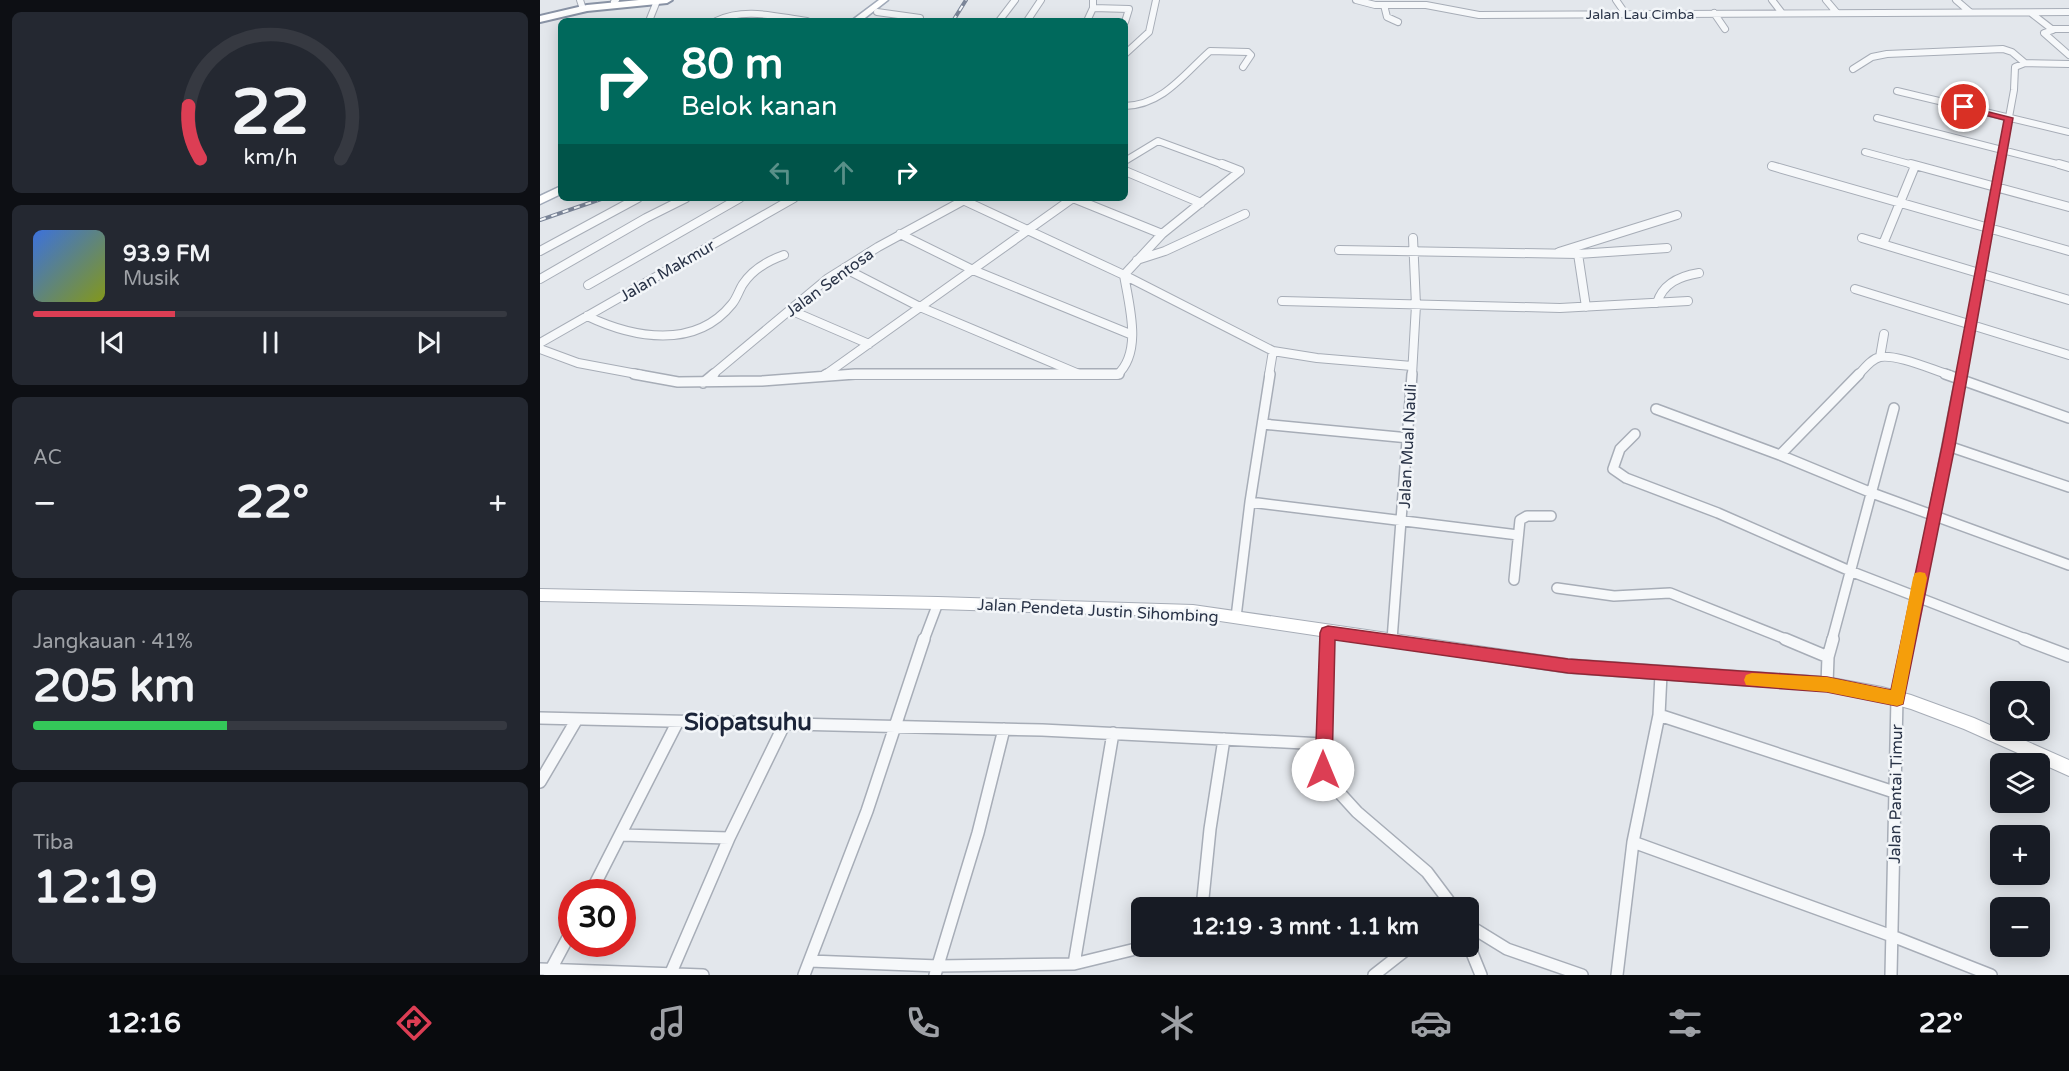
<!DOCTYPE html>
<html lang="id">
<head>
<meta charset="utf-8">
<style>
	:root { --surface:#171b24; --page:#242831; --text:#f1f3f6; --muted:#9ea1a6; --line:#363941; --accent:#dc3e54 }
	body { margin:0; font-family:"Varela Round",sans-serif; background:var(--page); color:var(--text); height:100vh; display:flex; flex-direction:column; font-size:22px; white-space:nowrap }
	* { box-sizing:border-box; margin:0 }
	p { font-size:20px; color:var(--muted) }
	.icon { flex:none; width:33px; height:33px; fill:none; stroke:currentColor; stroke-width:2; stroke-linecap:round; stroke-linejoin:round }
	.map { position:relative; flex:1; overflow:hidden }
	.side { display:flex; flex-direction:column; gap:12px; padding:12px; background:#0d0f14; width:540px }
	.side>* { flex:none }
	.banner { position:absolute; left:18px; top:18px; width:570px; height:183px; border-radius:9px; box-shadow:0 3px 15px #0003; background:#00695c; color:#fff; overflow:hidden }
	.tools { position:absolute; left:1450px; top:681px; display:grid; gap:12px }
	.tools a { display:grid; place-items:center; width:60px; height:60px; border-radius:9px; background:var(--surface); box-shadow:0 3px 15px #0003; font-size:30px }
	.speed { position:absolute; left:18px; top:879px; display:flex; gap:12px; font-size:30px; font-weight:700; text-align:center }
	.speed>* { display:grid; place-content:center; width:78px; height:78px; border-radius:50%; background:var(--surface); box-shadow:0 3px 15px #0003; line-height:1 }
	.speed .limit { border:9px solid #d22; background:#fff; color:#111 }
	.pin { position:absolute; display:grid; place-items:center; width:51px; height:51px; color:#fff; margin:-26px; border:3px solid #fff; border-radius:50%; box-shadow:0 2px 6px #0007 }
	.me { position:absolute; width:66px; margin:-33px; rotate:0deg; stroke-linejoin:round; filter:drop-shadow(0 0 4px #0008) }
	.turn { display:flex; align-items:center; gap:21px; height:126px; padding:0 24px; font-size:27px }
	.turn .icon { width:78px; height:78px; stroke-width:2.5 }
	.turn b { display:block; font-size:42px; line-height:51px }
	.lanes { display:flex; align-items:center; height:57px; padding:0 24px; background:#0003; justify-content:center; gap:30px; direction:ltr }
	.lanes .off { opacity:.35 }
	.big { font-size:45px; font-weight:700; line-height:1.1 }
	.side .tile { flex:1; display:flex; flex-direction:column; justify-content:center; gap:9px; min-width:0; padding:0 21px; border-radius:9px; background:var(--page) }
	.side .dial { align-items:center; gap:0 }
	.dial svg { height:156px; overflow:visible; fill:none; stroke:var(--line); stroke-width:7; stroke-linecap:round; text-anchor:middle }
	.dial text { fill:var(--text); stroke:none }
	.song { display:flex; align-items:center; gap:18px }
	.cover { width:72px; height:72px; border-radius:9px; background:linear-gradient(135deg,hsl(220 70% 55%),hsl(70 70% 35%)) }
	.played { height:6px; border-radius:3px; background:linear-gradient(90deg,var(--accent) 30%,var(--line) 30%) }
	.keys { display:flex; justify-content:space-around; direction:ltr }
	.heat { display:flex; justify-content:space-between; align-items:center; font-size:33px; direction:ltr }
	.charge { height:9px; border-radius:4px; background:linear-gradient(90deg,#34c759 41%,var(--line) 0) }
	.trip { position:absolute; left:591px; top:897px; width:348px; height:60px; border-radius:9px; background:var(--surface); box-shadow:0 3px 15px #0003; font-weight:700; line-height:60px; text-align:center }
	.tabs { display:flex; height:96px; justify-content:space-around; align-items:center; background:#090b0e; color:var(--muted) }
	.tabs .icon { width:42px; height:42px }
	.tabs .current { color:var(--accent) }
	.tabs b { font-size:27px; color:var(--text) }
	main { display:flex; flex:1; min-height:0 }
	.map>svg:first-child { display:block }
</style>
</head>
<body>
<main>
<section class="side">
<div class="tile dial"><svg viewBox="0 0 100 80">
<path d="M14 69A42 42 0 1 1 86 69"/>
<path d="M14 69A42 42 0 0 1 8 42" stroke="#dc3e54"/>
<text x="50" y="56" font-size="32" font-weight="700">22</text>
<text x="50" y="72" font-size="11">km/h</text>
</svg></div>
<div class="tile">
<div class="song"><i class="cover"></i><div><b>93.9 FM</b><p>Musik</p></div></div>
<div class="played"></div>
<div class="keys"><svg class="icon" aria-label="previous" viewBox="0 0 24 24"><path d="M18 5L8 12l10 7zM5 5v14"/></svg><svg class="icon" aria-label="pause" viewBox="0 0 24 24"><path d="M8 5v14M16 5v14"/></svg><svg class="icon" aria-label="next" viewBox="0 0 24 24"><path d="M6 5l10 7-10 7zM19 5v14"/></svg></div>
</div>
<div class="tile"><p>AC</p>
<div class="heat"><a>−</a><b class="big">22°</b><a>+</a></div>
</div>
<div class="tile"><p>Jangkauan · 41%</p><b class="big">205 km</b><div class="charge"></div></div>
<div class="tile"><p>Tiba</p><b class="big">12:19</b></div>
</section>
<div class="map">
<svg width="1529" height="975" viewBox="0 0 1529 975">
	<rect width="100%" height="100%" fill="#e3e7ec"/>
	<g fill="none" stroke-linecap="round" stroke-linejoin="round">
		<defs>
			<path id="street-far3" d="M40,0L42,6
				M816,0L835,5H886L939,15L1529,12
				M1076,0L1085,13
				M1232,0L1242,13
				M1286,0L1297,13
				M1416,0L1430,12
				M74,2L76,0
				M844,5L847,17L858,22
				M553,8L589,9L585,22
				M337,12L380,18
				M1174,13L1185,29
				M1491,13L1513,30L1504,33L1529,55
				M109,21L117,1
				M176,21C206,7 236,17 267,21
				M459,21L475,0
				M487,21L501,0
				M547,21L553,8V0
				M1511,29H1529
				M585,54L609,32L616,0
				M1313,69L1332,57L1347,54L1463,49L1472,52L1485,63
				M1357,91L1529,132
				M585,106C623,105 644,74 670,51L708,52L711,55L703,67
				M1337,118L1525,166
				M1325,152L1377,166
				M585,161L618,141L686,166
				M1460,166L1474,90L1475,67L1485,63L1529,64"/>
			<path id="street-far2" d="M1371,164L1529,207
				M1519,164L1529,167
				M1232,166L1529,251
				M585,171L661,203
				M533,198L622,234
				M423,200L584,275L733,351L777,358L872,366
				M360,234L433,270L590,334
				M1322,238L1529,300
				M1343,244L1375,166
				M799,250L1038,254L1127,248
				M0,251L98,198
				M1019,252L1137,215
				M1038,254L1046,307
				M597,260L625,251L705,214
				M304,268L380,307L539,374
				M0,279L106,218L146,198
				M48,285L200,198
				M1315,289L1529,355
				M742,301L1020,308L1148,301
				M1117,303C1123,283 1140,276 1159,273
				M250,310L329,344
				M47,316C93,338 155,350 192,304C197,298 199,290 203,284C213,269 227,261 244,255
				M0,343L254,198
				M0,349L38,363L102,375
				M1340,357L1344,334
				M172,375L287,279L338,247L428,198
				M285,375L533,198
				M301,375H577C603,352 589,305 584,275L622,234L700,171L682,164
				M729,375L733,351
				M872,375L876,305L873,238
				M1318,375C1324,369 1331,359 1340,357C1357,354 1393,370 1410,375
				M1421,375L1460,164"/>
			<path id="street-far1" d="M94,374L138,382L222,381L315,374H579
				M1405,374L1529,418
				M285,375L287,374
				M163,383L174,374
				M1116,409L1240,455L1332,493L1529,565
				M723,424L869,438
				M1095,434L1080,449L1073,469L1086,478L1178,513L1310,571L1488,640
				M1408,446L1529,487
				M1240,455L1319,374
				M710,502L978,535
				M974,580L980,520L987,516H1011
				M1017,588L1074,596L1130,593L1248,640
				M696,617L710,502L730,374
				M384,640L398,603
				M788,640V633
				M852,640L872,374
				M1292,640L1354,408
				M1369,640L1421,374"/>
			<path id="street" d="M788,639L783,744V770L786,778L817,812L887,872L914,908
				M1245,639L1288,657
				M1484,639L1529,656
				M852,641V639
				M1287,684L1288,657L1293,639
				M1119,715L1354,792
				M0,718L502,730L783,744
				M0,782L37,719
				M82,835L189,838
				M1093,842L1352,936L1451,975
				M51,892L137,723
				M662,908L670,829L684,739
				M928,925L967,949L1042,975
				M928,943L941,975
				M270,961L398,966L534,964L608,946
				M534,964L573,733
				M0,969L163,975
				M9,973L32,930
				M130,975L189,838L245,723
				M264,975L327,811L384,639
				M395,975L438,833L464,729
				M834,975L871,946
				M1077,975L1093,842L1119,715L1121,674
				M1351,975L1357,698L1369,639"/>
			<path id="secondary" d="M0,589L398,597L653,605L1028,659L1287,677L1342,687L1371,695L1434,718L1529,760V776L1424,729L1371,709L1342,701L1287,691L1028,673L653,617L398,609L0,601Z"/>
			<path id="primary" d="M339,0H348L321,21H311Z
				M21,186V194L0,204V196Z"/>
			<path id="highway" d="M99,0H132L127,3L47,11L0,22V16L47,5Z"/>
		</defs>
		<use href="#street-far3" stroke="#a7adb7" stroke-width="8"/>
		<use href="#street-far2" stroke="#a7adb7" stroke-width="10"/>
		<use href="#street-far1" stroke="#a7adb7" stroke-width="12"/>
		<use href="#street" stroke="#a7adb7" stroke-width="14"/>
		<use href="#secondary" stroke="#a7adb7" stroke-width="2"/>
		<use href="#primary" stroke="#a1aab9" stroke-width="3"/>
		<use href="#highway" stroke="#8993a5" stroke-width="4"/>
		<use href="#street-far3" stroke="#f6f8fa" stroke-width="6"/>
		<use href="#street-far2" stroke="#f6f8fa" stroke-width="8"/>
		<use href="#street-far1" stroke="#f6f8fa" stroke-width="9"/>
		<use href="#street" stroke="#f6f8fa" stroke-width="11"/>
		<use href="#secondary" fill="#fff" fill-rule="evenodd"/>
		<use href="#primary" fill="#fff" fill-rule="evenodd"/>
		<use href="#highway" fill="#fff" fill-rule="evenodd"/>
		<defs>
			<path id="rail" d="M413,21L426,0
				M0,220L64,198"/>
		</defs>
		<use href="#rail" stroke="#7b8598" stroke-width="4"/>
		<use href="#rail" stroke="#f3f6f9" stroke-width="2" stroke-dasharray="6" stroke-linecap="butt"/>
	</g>
	<path fill="#dc3e54" stroke="#8f2837" stroke-width="1.5" d="M1421,105L1473,118L1415,446L1363,704L1357,706L1287,692L1028,673L795,640L792,770L790,776L783,779L777,776L775,770L780,633L782,628L788,626L1028,659L1287,677L1351,690L1402,446L1464,120L1421,109Z"/>
	<path fill="#f59e0b" d="M1380,572L1385,573L1387,578L1363,704L1357,706L1287,692L1206,685L1204,680L1206,675L1212,673L1287,677L1351,690L1373,578L1375,573Z"/>
	<g text-anchor="middle" stroke-width="5" stroke-linejoin="round" paint-order="stroke">
		<g font-size="14" fill="#293347" stroke="#f3f6f9">
			<text x="1100" y="19">Jalan Lau Cimba</text>
		</g>
		<g font-size="16" fill="#293347" stroke="#f3f6f9">
			<text transform="translate(127 270) rotate(-30)" y="6">Jalan Makmur</text>
			<text transform="translate(289 282) rotate(-36)" y="6">Jalan Sentosa</text>
			<text transform="translate(867 446) rotate(-87)" y="6">Jalan Mual Nauli</text>
			<text transform="translate(558 610) rotate(3)" y="6">Jalan Pendeta Justin Sihombing</text>
			<text transform="translate(1355 794) rotate(-89)" y="6">Jalan Pantai Timur</text>
		</g>
		<g font-size="24" font-weight="bold" fill="#1b2438" stroke="#f3f6f9">
			<text x="208" y="730">Siopatsuhu</text>
		</g>
	</g>
</svg>
<div class="tools">
<a><svg class="icon" aria-label="search" viewBox="0 0 24 24"><circle cx="10" cy="10" r="6"/><path d="M15 15l6 6"/></svg></a>
<a><svg class="icon" aria-label="layers" viewBox="0 0 24 24"><path d="M12 4l9 5-9 5-9-5zM3 14l9 5 9-5"/></svg></a>
<a>+</a>
<a>−</a>
</div>
<div class="speed"><div class="limit">30</div></div>
<div class="pin" style="left:1424px;top:107px;background:#d93025"><svg class="icon" aria-label="arrive" viewBox="0 0 24 24"><path d="M6 21V4h12l-3 4 3 4H6"/></svg></div>
<svg class="me" style="left:783px;top:770px" viewBox="-20 -20 40 40"><circle r="19" fill="#fff"/><path d="M0-13L10 11 0 6-10 11z" fill="#dc3e54"/></svg>
<div class="trip">12:19 · 3 mnt · 1.1 km</div>
<div class="banner">
<div class="turn"><svg class="icon" aria-label="right" viewBox="0 0 24 24"><path d="M7 20v-9h11M14 6l5 5-5 5"/></svg><div><b>80 m</b>Belok kanan</div></div>
<div class="lanes"><svg class="icon off" aria-label="left" viewBox="0 0 24 24"><path d="M17 20v-9H6M10 6l-5 5 5 5"/></svg><svg class="icon off" aria-label="ahead" viewBox="0 0 24 24"><path d="M12 20V5M6 11l6-6 6 6"/></svg><svg class="icon" aria-label="right" viewBox="0 0 24 24"><path d="M7 20v-9h11M14 6l5 5-5 5"/></svg></div>
</div>
</div>
</main>
<nav class="tabs">
<b>12:16</b>
<svg class="icon current" aria-label="directions" viewBox="0 0 24 24"><path d="M12 3l9 9-9 9-9-9zM9 14v-3h6M13 9l2 2-2 2"/></svg>
<svg class="icon" aria-label="music" viewBox="0 0 24 24"><path d="M9 18V5l10-2v13"/><circle cx="6" cy="18" r="3"/><circle cx="16" cy="16" r="3"/></svg>
<svg class="icon" aria-label="phone" viewBox="0 0 24 24"><path d="M5 4h4l2 5-3 2q2 4 5 5l2-3 5 2v4C11 20 4 13 5 4z"/></svg>
<svg class="icon" aria-label="climate" viewBox="0 0 24 24"><path d="M12 3v18M4 7l16 10M4 17L20 7"/></svg>
<svg class="icon" aria-label="car" viewBox="0 0 24 24"><path d="M5 17H2v-5l4-1 3-4h7l3 4 3 1v5h-3M9 17h6M6 11h13"/><circle cx="7" cy="17" r="2"/><circle cx="17" cy="17" r="2"/></svg>
<svg class="icon" aria-label="filters" viewBox="0 0 24 24"><path d="M4 7h16M4 17h16"/><circle cx="9" cy="7" r="2"/><circle cx="15" cy="17" r="2"/></svg>
<b>22°</b>
</nav>
</body>
</html>
